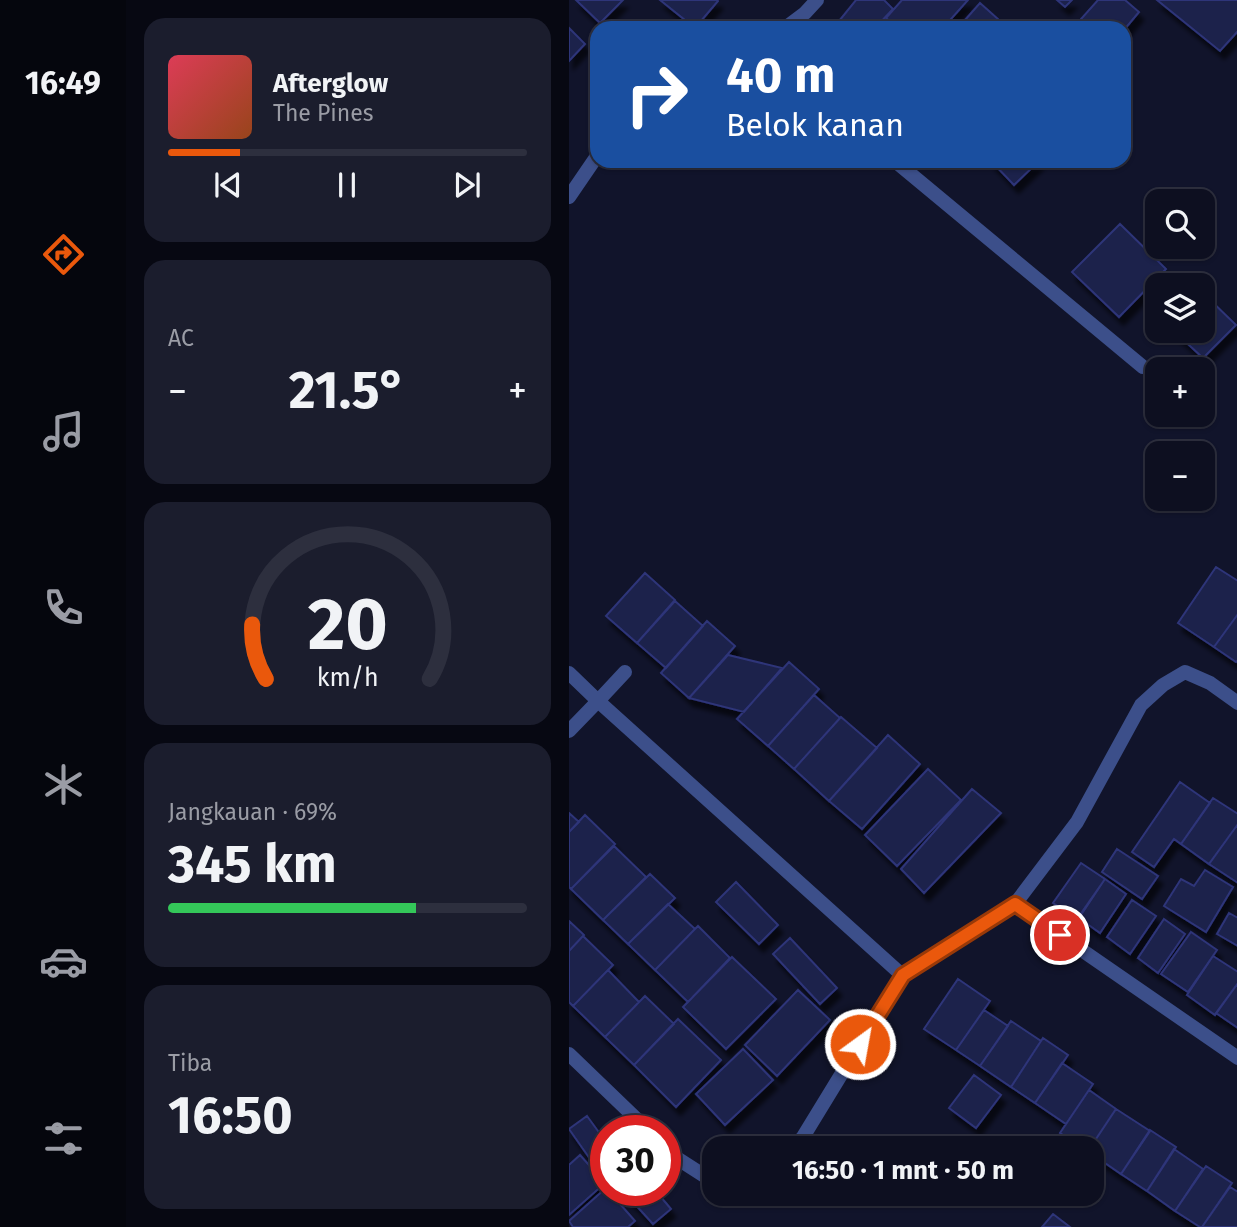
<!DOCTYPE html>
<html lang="id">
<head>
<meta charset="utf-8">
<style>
	:root { --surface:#0d0f20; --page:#1b1d2d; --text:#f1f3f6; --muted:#9a9ca5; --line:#2d2f3e; --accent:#ea580c }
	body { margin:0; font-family:"Fira Sans",sans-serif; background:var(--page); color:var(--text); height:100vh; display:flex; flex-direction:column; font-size:26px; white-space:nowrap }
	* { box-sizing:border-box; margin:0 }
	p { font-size:23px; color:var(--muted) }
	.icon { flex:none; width:38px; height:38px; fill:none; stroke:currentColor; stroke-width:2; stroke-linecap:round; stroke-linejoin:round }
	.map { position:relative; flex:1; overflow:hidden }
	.side { display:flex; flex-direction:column; gap:18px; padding:18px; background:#070812; width:443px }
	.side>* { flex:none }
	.hud { position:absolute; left:21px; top:21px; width:541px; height:147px; border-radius:21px; box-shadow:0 2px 5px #0004,0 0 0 2px var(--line); background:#1a4fa0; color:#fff; overflow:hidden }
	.tools { position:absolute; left:576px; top:189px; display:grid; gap:14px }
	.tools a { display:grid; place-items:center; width:70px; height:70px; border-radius:14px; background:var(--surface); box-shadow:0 2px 5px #0004,0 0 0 2px var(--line); font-size:35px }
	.speed { position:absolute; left:21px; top:1115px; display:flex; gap:14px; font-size:35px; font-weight:700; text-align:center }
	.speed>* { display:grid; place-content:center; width:91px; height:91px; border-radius:50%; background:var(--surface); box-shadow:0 2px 5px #0004,0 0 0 2px var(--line); line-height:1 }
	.speed .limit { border:10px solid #d22; background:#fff; color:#111 }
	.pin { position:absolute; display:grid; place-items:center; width:60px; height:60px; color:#fff; margin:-30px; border:4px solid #fff; border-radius:50%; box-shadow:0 2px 7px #0007 }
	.me { position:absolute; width:77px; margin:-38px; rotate:32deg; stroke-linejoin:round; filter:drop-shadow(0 0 5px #0008) }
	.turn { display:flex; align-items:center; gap:24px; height:147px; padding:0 21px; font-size:32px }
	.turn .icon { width:91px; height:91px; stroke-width:2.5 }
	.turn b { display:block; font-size:49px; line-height:60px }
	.big { font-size:52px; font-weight:700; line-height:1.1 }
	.side .widget { flex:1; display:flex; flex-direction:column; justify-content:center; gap:10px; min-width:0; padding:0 24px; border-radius:21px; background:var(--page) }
	.side .dial { align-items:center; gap:0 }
	.dial svg { height:182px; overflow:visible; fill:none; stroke:var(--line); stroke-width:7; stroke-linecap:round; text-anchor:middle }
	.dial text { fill:var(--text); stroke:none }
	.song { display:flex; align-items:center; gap:21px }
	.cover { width:84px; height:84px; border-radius:10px; background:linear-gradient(135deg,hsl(350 70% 55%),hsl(20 70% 35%)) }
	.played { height:7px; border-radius:4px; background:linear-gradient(90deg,var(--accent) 20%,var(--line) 20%) }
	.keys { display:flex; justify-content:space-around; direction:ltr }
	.heat { display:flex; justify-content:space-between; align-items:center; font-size:38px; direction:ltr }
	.charge { height:10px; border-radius:5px; background:linear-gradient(90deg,#34c759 69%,var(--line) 0) }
	.trip { position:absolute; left:133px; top:1136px; width:402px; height:70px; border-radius:21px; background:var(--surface); box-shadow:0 2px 5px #0004,0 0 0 2px var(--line); font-weight:700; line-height:70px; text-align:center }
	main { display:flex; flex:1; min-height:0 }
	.dock { display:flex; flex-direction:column; width:126px; justify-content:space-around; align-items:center; background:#05060d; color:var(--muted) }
	.dock .icon { width:49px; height:49px }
	.dock .on { color:var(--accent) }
	.dock b { font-size:32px; color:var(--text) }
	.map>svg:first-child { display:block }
</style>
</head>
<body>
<main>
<nav class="dock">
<b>16:49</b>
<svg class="icon on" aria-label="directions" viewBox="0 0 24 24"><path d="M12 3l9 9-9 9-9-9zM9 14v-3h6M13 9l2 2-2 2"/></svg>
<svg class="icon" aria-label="music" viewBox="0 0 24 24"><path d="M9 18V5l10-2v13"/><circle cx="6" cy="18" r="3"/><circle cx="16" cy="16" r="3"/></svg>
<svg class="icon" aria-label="phone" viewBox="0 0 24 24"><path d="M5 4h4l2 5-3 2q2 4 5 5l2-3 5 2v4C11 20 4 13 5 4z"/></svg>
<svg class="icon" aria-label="climate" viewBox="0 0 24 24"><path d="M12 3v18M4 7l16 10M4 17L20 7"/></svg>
<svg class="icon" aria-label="car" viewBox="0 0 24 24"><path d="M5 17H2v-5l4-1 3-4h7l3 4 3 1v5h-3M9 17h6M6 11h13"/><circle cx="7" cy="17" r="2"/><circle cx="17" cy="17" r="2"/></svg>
<svg class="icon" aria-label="filters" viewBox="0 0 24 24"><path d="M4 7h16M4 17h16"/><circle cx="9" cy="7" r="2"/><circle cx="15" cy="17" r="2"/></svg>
</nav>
<section class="side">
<div class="widget">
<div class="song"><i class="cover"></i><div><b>Afterglow</b><p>The Pines</p></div></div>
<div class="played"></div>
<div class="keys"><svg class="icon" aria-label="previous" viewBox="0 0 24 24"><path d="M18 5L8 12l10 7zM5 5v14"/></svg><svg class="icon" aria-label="pause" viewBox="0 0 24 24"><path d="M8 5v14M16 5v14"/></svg><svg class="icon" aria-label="next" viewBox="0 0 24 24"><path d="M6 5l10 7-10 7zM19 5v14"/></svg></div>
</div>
<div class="widget"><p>AC</p>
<div class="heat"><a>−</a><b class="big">21.5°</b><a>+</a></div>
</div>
<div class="widget dial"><svg viewBox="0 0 100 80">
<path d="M14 69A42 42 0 1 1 86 69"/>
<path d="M14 69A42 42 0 0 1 8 45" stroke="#ea580c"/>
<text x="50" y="56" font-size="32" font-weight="700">20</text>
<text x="50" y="72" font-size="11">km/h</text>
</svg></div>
<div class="widget"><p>Jangkauan · 69%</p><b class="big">345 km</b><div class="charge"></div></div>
<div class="widget"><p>Tiba</p><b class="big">16:50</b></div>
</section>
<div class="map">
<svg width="669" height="1227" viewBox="0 0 669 1227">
	<defs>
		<filter id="shadow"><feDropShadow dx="4.5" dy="8" stdDeviation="2" flood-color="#0009"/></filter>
	</defs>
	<rect width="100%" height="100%" fill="#11142b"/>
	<path fill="#1d214c" stroke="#2e3579" stroke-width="2" filter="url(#shadow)" d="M7,0H54L31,23Z
		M91,0H148L149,1L126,28Z
		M287,0H315L324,9L306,28H268L266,26Z
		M333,0H399L374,28H329L317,18Z
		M488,0H503L496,7Z
		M529,0H556L570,12L555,30V28H504Z
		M588,0H669V31L651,51Z
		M411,3L439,28H389Z
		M0,28L16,44L0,61Z
		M422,161H470L445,185Z
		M551,224L597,269L550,317L503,272Z
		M615,275L626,285H604Z
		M634,293L667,325L634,358L605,331H634Z
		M647,567L669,581V614L645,647L609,623Z
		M76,573L106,600L68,643L37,616Z
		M106,601L134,626L97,668L68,643Z
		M669,614V660L667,662L645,647Z
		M138,621L166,646L120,698L92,673Z
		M159,655L213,668L175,712L120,698Z
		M220,662L250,689L199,746L168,719Z
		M245,695L271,718L225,769L199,746Z
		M272,717L308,748L260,801L225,769Z
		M319,735L351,764L293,829L260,801Z
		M359,769L392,800L328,866L296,835Z
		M611,782L641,803L612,844L605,839L585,867L563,852Z
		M403,789L432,813L355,893L332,869Z
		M644,798L669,814V824L640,864L612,844Z
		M0,813L10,822L0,832Z
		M16,815L46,844L2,889L0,887V832Z
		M669,824V883L640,864Z
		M45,846L77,877L34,920L2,889Z
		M548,849L589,876L573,899L533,872Z
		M512,863L536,879L508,919L484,903Z
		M636,870L664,887L637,932L595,906L612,879L625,886Z
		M81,874L106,898L59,944L34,920Z
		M536,879L557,894L531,933L510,918Z
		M167,882L209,925L190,944L147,902Z
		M563,900L587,916L561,954L538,937Z
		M99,904L126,929L86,970L59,944Z
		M660,913L669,918V946L648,934Z
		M595,919L616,934L589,973L569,958Z
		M0,921L15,935L0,951Z
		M129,926L161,958L119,1002L86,970Z
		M622,932L648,950L619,992L592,974Z
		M14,936L44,965L4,1006L0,1002V951Z
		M221,938L268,988L251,1004L204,954Z
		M644,956L669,972V983L646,1015L618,995Z
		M163,957L207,999L157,1049L114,1007Z
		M39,970L70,1002L36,1037L4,1006Z
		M389,979L421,1001L387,1050L355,1029Z
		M669,983V1028L647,1013Z
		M229,990L261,1020L208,1076L176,1045Z
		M76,996L105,1024L65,1065L36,1037Z
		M415,1010L439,1026L411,1066L387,1050Z
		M109,1019L152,1060L107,1107L65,1065Z
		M442,1021L472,1041L442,1087L411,1066Z
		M474,1038L499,1055L466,1103L442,1087Z
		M174,1049L204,1080L156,1125L127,1094Z
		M493,1063L524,1084L497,1124L466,1103Z
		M405,1075L432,1095L407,1128L380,1108Z
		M520,1090L547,1109L521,1148H514L491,1133Z
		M547,1109L581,1131L552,1174L523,1154V1148H521Z
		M18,1116L37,1142V1174L33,1176L0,1129Z
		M581,1130L607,1147L578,1191L552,1174Z
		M605,1149L634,1169L606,1211L578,1191Z
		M11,1155L36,1183L0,1215V1165Z
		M637,1166L663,1183L633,1227H631L606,1211Z
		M661,1187L669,1192V1227H633Z
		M37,1188L66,1221L59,1227H4L0,1221Z
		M53,1190H86L102,1209L84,1224Z
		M484,1214L501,1227H473Z"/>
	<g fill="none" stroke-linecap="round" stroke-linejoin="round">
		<path stroke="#3c4f8a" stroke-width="14" d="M326,161L574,367"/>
		<path stroke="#3c4f8a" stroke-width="14" d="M216,28L236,13L248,0
			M0,197L28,156
			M0,673L29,701L56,672
			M0,731L29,701L333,975L234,1137L224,1148
			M446,904L669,1058
			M333,975L446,904L508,822L572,705L594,685L616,672L641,683L669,703
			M0,1054L79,1130
			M96,1147L106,1157L145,1182"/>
	</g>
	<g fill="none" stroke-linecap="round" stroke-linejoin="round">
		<defs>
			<path id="route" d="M291,1044L334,975L446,904L491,935"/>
		</defs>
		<use href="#route" stroke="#983908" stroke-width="18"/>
		<use href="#route" stroke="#ea580c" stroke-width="12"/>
	</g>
</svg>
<div class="tools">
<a><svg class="icon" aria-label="search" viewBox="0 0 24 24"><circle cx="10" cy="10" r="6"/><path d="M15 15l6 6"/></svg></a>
<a><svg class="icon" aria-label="layers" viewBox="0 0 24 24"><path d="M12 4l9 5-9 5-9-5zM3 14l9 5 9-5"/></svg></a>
<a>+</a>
<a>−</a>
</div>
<div class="speed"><div class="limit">30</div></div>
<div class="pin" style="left:491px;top:935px;background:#d93025"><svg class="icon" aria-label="arrive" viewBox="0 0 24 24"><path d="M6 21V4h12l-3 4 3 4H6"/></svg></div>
<svg class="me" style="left:291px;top:1044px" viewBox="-20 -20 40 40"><circle r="17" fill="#ea580c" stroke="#fff" stroke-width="3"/><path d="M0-11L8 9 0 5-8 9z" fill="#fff"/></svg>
<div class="trip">16:50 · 1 mnt · 50 m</div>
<div class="hud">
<div class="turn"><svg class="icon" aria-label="right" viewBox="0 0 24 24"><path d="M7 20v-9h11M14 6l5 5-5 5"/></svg><div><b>40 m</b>Belok kanan</div></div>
</div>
</div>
</main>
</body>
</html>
